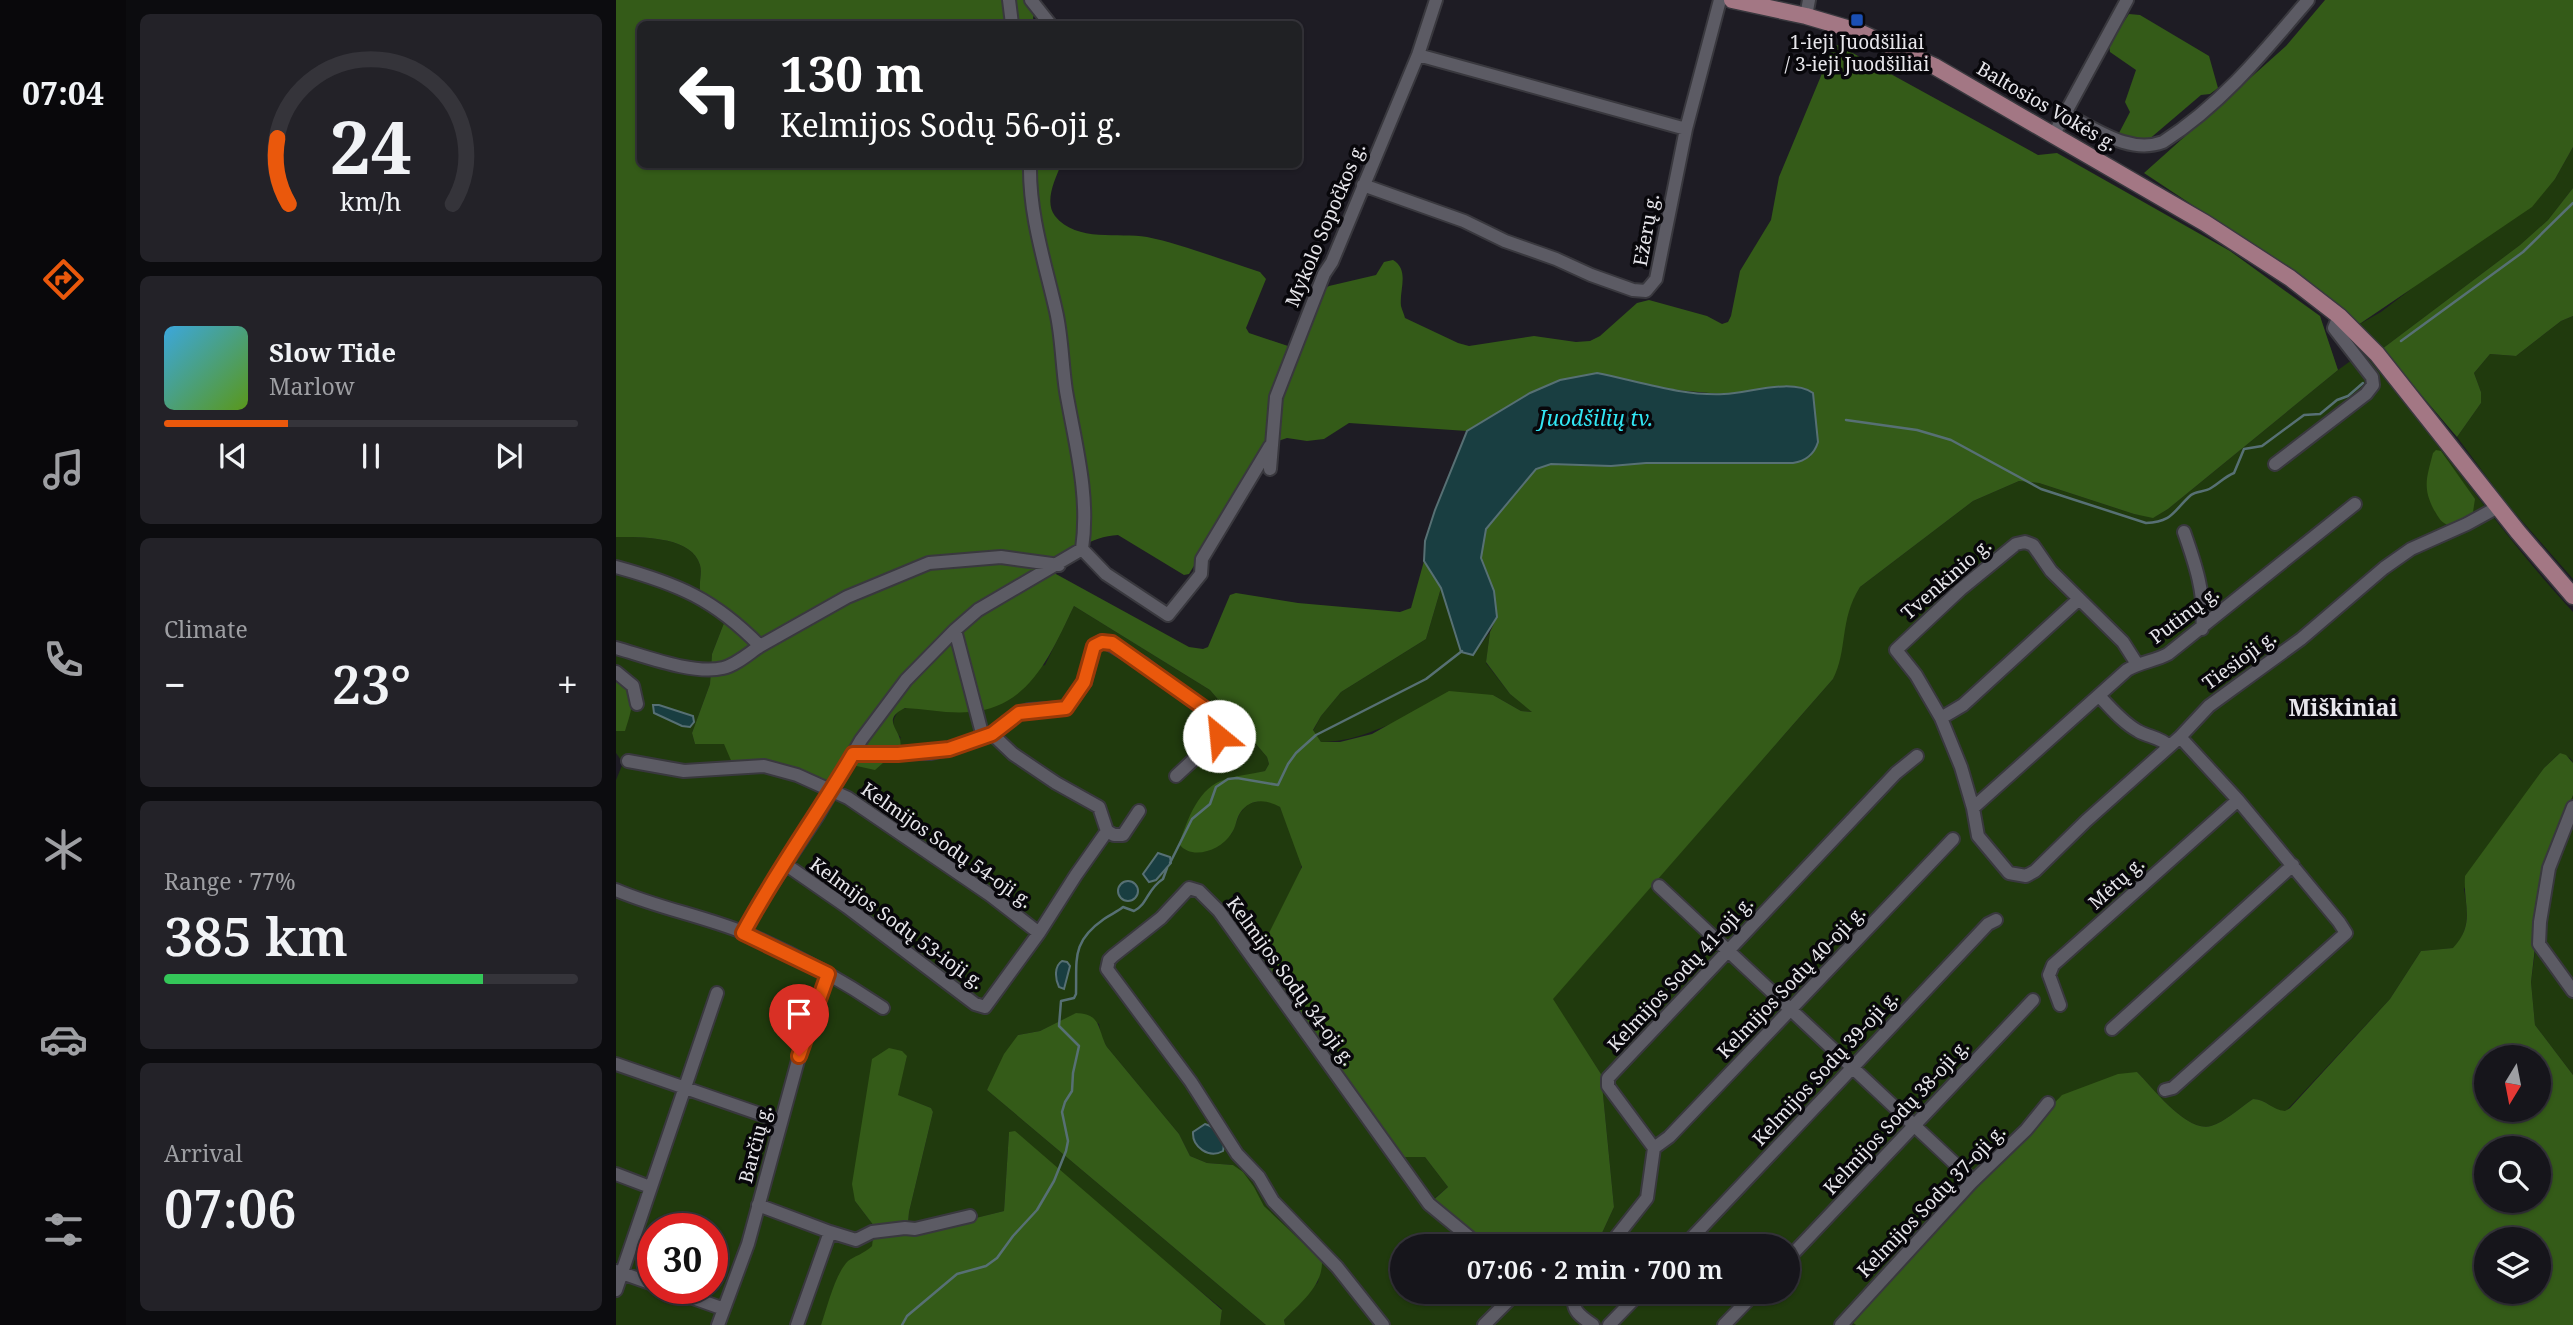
<!DOCTYPE html>
<html lang="en">
<head>
<meta charset="utf-8">
<style>
	:root { --surface:#16151b; --page:#232228; --text:#f1f3f6; --muted:#9e9fa3; --line:#35343a; --accent:#ea580c }
	body { margin:0; font-family:"Noto Serif",serif; background:var(--page); color:var(--text); height:100vh; display:flex; flex-direction:column; font-size:26px; white-space:nowrap }
	* { box-sizing:border-box; margin:0 }
	p { font-size:23px; color:var(--muted) }
	.icon { flex:none; width:38px; height:38px; fill:none; stroke:currentColor; stroke-width:2; stroke-linecap:round; stroke-linejoin:round }
	.map { position:relative; flex:1; overflow:hidden }
	.details { display:flex; flex-direction:column; gap:14px; padding:14px; background:#0c0c0f; width:490px }
	.details>* { flex:none }
	.guide { position:absolute; left:21px; top:21px; width:665px; height:147px; border-radius:10px; box-shadow:0 2px 5px #0004,0 0 0 2px var(--line); background:#202124; color:#fff; overflow:hidden }
	.needle { width:46px; rotate:190deg }
	.fabs { position:absolute; left:1858px; top:1045px; display:grid; gap:14px }
	.fabs a { display:grid; place-items:center; width:77px; height:77px; border-radius:50%; background:var(--surface); box-shadow:0 2px 5px #0004,0 0 0 2px var(--line); font-size:35px }
	.speed { position:absolute; left:21px; top:1213px; display:flex; gap:14px; font-size:35px; font-weight:700; text-align:center }
	.speed>* { display:grid; place-content:center; width:91px; height:91px; border-radius:50%; background:var(--surface); box-shadow:0 2px 5px #0004,0 0 0 2px var(--line); line-height:1 }
	.speed .limit { border:10px solid #d22; background:#fff; color:#111 }
	.pin { position:absolute; display:grid; place-items:center; width:60px; height:60px; color:#fff; margin:-72px -30px; border-radius:50% 50% 50% 0; rotate:-45deg; box-shadow:0 0 7px #0007 }
	.pin .icon { rotate:45deg }
	.me { position:absolute; width:77px; margin:-38px; rotate:332deg; stroke-linejoin:round; filter:drop-shadow(0 0 5px #0008) }
	.turn { display:flex; align-items:center; gap:24px; height:147px; padding:0 28px; font-size:32px }
	.turn .icon { width:91px; height:91px; stroke-width:2.5 }
	.turn b { display:block; font-size:49px; line-height:60px }
	.big { font-size:52px; font-weight:600; line-height:1.1 }
	.details .widget { flex:1; display:flex; flex-direction:column; justify-content:center; gap:10px; min-width:0; padding:0 24px; border-radius:10px; background:var(--page) }
	.details .dial { align-items:center; gap:0 }
	.dial svg { height:182px; overflow:visible; fill:none; stroke:var(--line); stroke-width:7; stroke-linecap:round; text-anchor:middle }
	.dial text { fill:var(--text); stroke:none }
	.song { display:flex; align-items:center; gap:21px }
	.cover { width:84px; height:84px; border-radius:10px; background:linear-gradient(135deg,hsl(200 70% 55%),hsl(90 70% 35%)) }
	.played { height:7px; border-radius:4px; background:linear-gradient(90deg,var(--accent) 30%,var(--line) 30%) }
	.keys { display:flex; justify-content:space-around; direction:ltr }
	.heat { display:flex; justify-content:space-between; align-items:center; font-size:38px; direction:ltr }
	.charge { height:10px; border-radius:5px; background:linear-gradient(90deg,#34c759 77%,var(--line) 0) }
	.trip { position:absolute; left:774px; top:1234px; width:410px; height:70px; border-radius:35px; background:var(--surface); box-shadow:0 2px 5px #0004,0 0 0 2px var(--line); font-weight:600; line-height:70px; text-align:center }
	main { display:flex; flex:1; min-height:0 }
	.tab-bar { display:flex; flex-direction:column; width:126px; justify-content:space-around; align-items:center; background:#09080b; color:var(--muted) }
	.tab-bar .icon { width:49px; height:49px }
	.tab-bar .active { color:var(--accent) }
	.tab-bar b { font-size:32px; color:var(--text) }
	.map>svg:first-child { display:block }
</style>
</head>
<body>
<main>
<nav class="tab-bar">
<b>07:04</b>
<svg class="icon active" aria-label="directions" viewBox="0 0 24 24"><path d="M12 3l9 9-9 9-9-9zM9 14v-3h6M13 9l2 2-2 2"/></svg>
<svg class="icon" aria-label="music" viewBox="0 0 24 24"><path d="M9 18V5l10-2v13"/><circle cx="6" cy="18" r="3"/><circle cx="16" cy="16" r="3"/></svg>
<svg class="icon" aria-label="phone" viewBox="0 0 24 24"><path d="M5 4h4l2 5-3 2q2 4 5 5l2-3 5 2v4C11 20 4 13 5 4z"/></svg>
<svg class="icon" aria-label="climate" viewBox="0 0 24 24"><path d="M12 3v18M4 7l16 10M4 17L20 7"/></svg>
<svg class="icon" aria-label="car" viewBox="0 0 24 24"><path d="M5 17H2v-5l4-1 3-4h7l3 4 3 1v5h-3M9 17h6M6 11h13"/><circle cx="7" cy="17" r="2"/><circle cx="17" cy="17" r="2"/></svg>
<svg class="icon" aria-label="filters" viewBox="0 0 24 24"><path d="M4 7h16M4 17h16"/><circle cx="9" cy="7" r="2"/><circle cx="15" cy="17" r="2"/></svg>
</nav>
<section class="details">
<div class="widget dial"><svg viewBox="0 0 100 80">
<path d="M14 69A42 42 0 1 1 86 69"/>
<path d="M14 69A42 42 0 0 1 9 40" stroke="#ea580c"/>
<text x="50" y="56" font-size="32" font-weight="700">24</text>
<text x="50" y="72" font-size="11">km/h</text>
</svg></div>
<div class="widget">
<div class="song"><i class="cover"></i><div><b>Slow Tide</b><p>Marlow</p></div></div>
<div class="played"></div>
<div class="keys"><svg class="icon" aria-label="previous" viewBox="0 0 24 24"><path d="M18 5L8 12l10 7zM5 5v14"/></svg><svg class="icon" aria-label="pause" viewBox="0 0 24 24"><path d="M8 5v14M16 5v14"/></svg><svg class="icon" aria-label="next" viewBox="0 0 24 24"><path d="M6 5l10 7-10 7zM19 5v14"/></svg></div>
</div>
<div class="widget"><p>Climate</p>
<div class="heat"><a>−</a><b class="big">23°</b><a>+</a></div>
</div>
<div class="widget"><p>Range · 77%</p><b class="big">385 km</b><div class="charge"></div></div>
<div class="widget"><p>Arrival</p><b class="big">07:06</b></div>
</section>
<div class="map">
<svg width="1957" height="1325" viewBox="0 0 1957 1325">
	<rect width="100%" height="100%" fill="#1e1c24"/>
	<path fill="#203a0d" fill-rule="evenodd" d="M1957,147V188L1932,220L1904,245L1766,349L1742,325L1765,312L1939,179Z
		M1957,316V579L1890,503L1841,437L1865,403V392L1858,373L1874,354L1900,356L1945,321Z
		M1747,352C1820,436 1881,530 1957,612V763L1955,759L1944,753L1928,768L1848,889C1852,913 1854,929 1838,948L1805,951L1774,999L1669,1112C1656,1110 1650,1099 1637,1099C1625,1107 1609,1122 1595,1126C1571,1133 1537,1088 1521,1072L1237,1323L1240,1325H669L668,1320L702,1282L705,1261L648,1206L638,1187L617,1165L591,1163L574,1156L563,1134L491,1047L485,1036L483,1024L461,1013L424,1031L402,1035L371,1090L650,1325H604L606,1309L393,1133L388,1211L299,1233L292,1223L293,1212L317,1112L315,1108L281,1095L291,1056L239,1201L258,1226L256,1246L221,1282L205,1325H0V780L7,763L0,753V731H9L0,677V537C25,537 76,536 84,565C87,576 80,588 87,598C92,607 101,615 108,623L96,654L94,684L76,733L79,744H108L234,765L285,738C276,727 274,721 284,710L429,665L458,606L594,690L651,757L653,764L649,771L630,776L615,835L624,813L632,804L643,801H655L664,807L686,862L684,874L809,1157L832,1187L814,1202L866,1246H786V1292H943L954,1299L958,1292H1171V1246H980L998,1207L985,1074L936,999L1217,679C1224,648 1226,614 1244,587L1357,501L1403,481L1423,483L1518,514L1538,517L1552,509L1722,370ZM37,1228H96V1288H37Z
		M825,588L832,608L857,655L874,632L870,663L894,694L917,712L905,711L877,695C846,704 813,710 783,721C753,732 739,741 705,742L697,731L705,716L725,692L810,639Z
		M1957,795V1075L1919,1025L1915,982L1931,862Z"/>
	<path fill="#345b18" fill-rule="evenodd" d="M0,0H422L417,18L419,24H24V164L445,165C439,179 428,202 439,216C461,243 503,232 531,237C566,244 609,261 644,272L650,279L630,328L633,333L684,350L707,290L713,286L760,275L768,262L777,260C794,270 783,290 785,306C786,310 788,314 789,318L842,343L853,346L918,336L960,342L974,341L984,336L1021,303L1033,300L1091,316L1106,324L1112,322L1115,316L1124,271L1155,220L1163,177L1217,47L1222,45L1422,155L1441,153L1614,251L1704,316L1722,370L1552,509L1537,518L1518,514L1423,483L1403,481L1357,501L1244,587C1223,620 1232,650 1217,679L937,999L985,1074L998,1207L980,1246H866L814,1203L832,1187L809,1157H782L645,964V949L686,867L664,807C650,799 634,798 624,813C620,819 620,828 615,834C605,850 576,861 563,844C572,819 582,787 610,779C623,775 636,774 649,771L653,764L651,757L594,690L458,606C435,653 414,708 354,712C333,714 310,709 289,708C262,721 289,731 284,748L259,770L236,765L223,786L117,765L108,744H79L76,733L94,684L96,654L108,623C101,615 92,607 87,598C80,588 87,576 84,565C76,536 25,537 0,537ZM980,373L1049,389L1105,394L1140,391L1202,442L1194,457L1177,463H1030L995,466L935,464L920,469L870,529L866,544L865,558L881,617L874,632L870,662L894,694L916,712L905,711L877,695L833,691L756,734L724,742H705L697,730L705,716L725,692L810,639L825,588L808,561L795,608L784,612L682,603L620,593L614,595L592,647L587,649L573,647L429,568C451,555 475,536 502,535L568,575L573,574L650,448L656,443L671,438L691,441L708,439L733,423L851,431L914,393L944,380Z
		M1709,0H1957V147L1939,179L1916,207L1742,325L1661,261L1528,173L1670,46Z
		M1513,14L1524,15L1593,56L1602,88L1594,94L1585,95L1531,141L1512,140L1503,133L1514,112L1509,102L1520,70L1494,52L1493,44Z
		M1957,188V316L1945,321L1900,356L1874,354L1858,373L1865,392V403L1841,437L1766,349L1904,245L1932,220Z
		M1820,450L1825,451L1859,499L1857,512L1834,526C1825,523 1823,518 1818,510C1806,487 1811,477 1817,453Z
		M0,677C23,693 16,708 9,731H0Z
		M1944,753L1950,755L1957,763V795L1931,862L1926,887L1915,982L1919,1025L1957,1075V1325H1240L1237,1323V1317L1446,1095L1502,1074L1521,1072C1537,1088 1571,1133 1595,1126C1609,1122 1625,1107 1637,1099C1650,1099 1656,1110 1669,1111L1674,1108L1774,999L1805,951L1837,948C1860,923 1847,906 1849,876L1928,768ZM1871,1057H1923V1110H1871ZM1871,1148H1923V1200H1871ZM1871,1239H1923V1292H1871Z
		M460,1013C486,1014 481,1029 491,1047L563,1134L574,1156L591,1163L617,1165L627,1172L638,1187L648,1206L706,1261C707,1286 684,1303 668,1320L669,1325H650L371,1090L388,1054L402,1035L424,1031Z
		M273,1048L286,1051L291,1056L282,1095L315,1108L317,1112L293,1212L292,1223L299,1233L388,1211L393,1132L399,1131L606,1310L604,1325H205C211,1308 219,1274 232,1261C237,1257 249,1253 256,1246L258,1226L239,1201L236,1184L256,1059Z"/>
	<path fill="#193e41" stroke="#577074" stroke-width="2" d="M981,373C1022,381 1064,396 1108,394C1134,393 1175,378 1197,393L1202,442C1198,455 1190,461 1177,463H1030L995,466L935,464L920,469L870,529L865,558L878,591L881,617L857,655L845,652L825,588L808,561L809,541L819,510L851,431L914,393L944,380Z
		M37,705H43L77,716L78,722L74,727L66,726L38,713Z
		M542,853L554,857L555,863L540,880L533,882L527,874Z
		M502 891a10 10 0 1 1 20 0a10 10 0 1 1-20 0Z
		M446,961L451,962L454,966L448,989L443,987C439,979 438,966 446,961Z
		M589,1124C600,1127 610,1140 607,1151C593,1159 576,1147 577,1132Z"/>
	<g fill="none" stroke-linecap="round" stroke-linejoin="round">
		<path stroke="#577074" stroke-width="2.5" d="M1785,341L1907,252L1957,203
			M1230,420L1301,430L1335,440L1425,489L1530,523C1557,522 1557,511 1575,495C1580,491 1589,492 1595,488C1604,483 1608,477 1618,473L1628,449L1646,446L1688,415L1704,414L1721,400L1732,396L1747,383
			M554,863L576,819L594,804L600,787L612,779L621,778L662,785L672,764L680,753L700,735L810,679L846,651
			M286,1325L291,1316L341,1274L370,1266L381,1258L397,1236L421,1210L438,1181L450,1151L452,1141L446,1112L449,1102L456,1091L457,1073L463,1046L443,1026L445,1001L458,998L460,994C461,959 455,942 488,919C495,914 501,912 507,907L518,911C532,904 531,889 547,879L551,868"/>
		<defs>
			<path id="minor" d="M393,0L396,24
				M415,0L434,24
				M1190,16L1193,0
				M802,55L1070,129
				M1449,114C1479,128 1513,155 1547,142C1605,105 1648,52 1692,0
				M1438,134L1511,0
				M747,185L848,221L889,241L940,259L975,275L1017,290L1030,291L1040,279L1070,129L1104,0
				M1659,464L1750,394L1757,385L1756,377L1718,328L1723,316
				M654,469L660,397L708,274L716,262L802,55L820,0
				M1568,532C1579,563 1590,595 1586,629
				M466,549L490,574L552,615L585,574L586,559L654,446
				M0,567C62,584 98,599 144,646C132,654 120,665 107,668C77,675 29,656 0,648
				M339,630L367,737
				M144,646L231,597L313,563L385,557L443,565
				M1521,664L1507,642L1435,571L1417,545L1409,542L1400,544L1345,589L1280,650L1300,675L1325,718L1345,767L1357,808L1362,836L1393,873L1410,876L1419,871L1470,821L1564,737L1593,706L1685,639L1768,568L1795,549L1851,524L1882,507
				M0,672L17,686L21,704
				M1483,696C1495,708 1507,723 1522,731C1532,737 1544,737 1553,746
				M1325,718L1347,705L1463,599
				M376,734L403,713L413,710L450,708L469,682L478,646L486,641L490,642L528,664L604,722L606,729L603,736L560,776
				M238,754L315,753L333,749L376,734L397,754L440,783L483,807L491,831L498,835H507L523,811
				M12,761L68,771L148,766L181,775L232,798L374,895L423,933
				M1957,807L1933,868L1924,922L1923,944L1957,991
				M1357,808L1511,670C1524,662 1539,661 1552,654L1739,504
				M169,864L231,907L359,1004L369,1007L423,933L460,875L491,831
				M1043,886L1351,1175L1355,1183
				M0,890C42,908 87,916 129,933C177,953 224,979 267,1008
				M127,933L141,907L202,815L245,740L290,680L339,630L362,610L466,549C474,496 459,443 450,391C446,365 446,337 440,311C429,263 413,215 414,164
				M1444,1005L1433,975L1437,965L1622,800
				M1496,1029L1677,865
				M0,1064L164,1121
				M1549,1090L1557,1088L1730,933L1723,922L1622,800L1564,737
				M1038,1148L1053,1137L1337,839
				M0,1174L34,1187
				M142,1205L214,1232
				M993,1246L1031,1198L1038,1148L992,1086V1078L1280,773L1301,756
				M1068,1246L1372,924L1380,920
				M1171,1260L1417,1000
				M0,1271L37,1284
				M49,1288L108,1309
				M0,1290L101,993
				M960,1292C953,1309 964,1316 977,1325
				M102,1325L132,1244L190,1031L212,974
				M181,1325L214,1232L240,1240L256,1232L289,1228L299,1229L354,1216
				M767,1325L721,1267L657,1201L643,1177L621,1154L575,1082L491,969L493,960L497,956L545,918L573,888L583,891L603,911L813,1204L864,1246
				M868,1325L901,1292
				M993,1325L1025,1292
				M1108,1325L1140,1292
				M1225,1325L1355,1183L1410,1130L1432,1103"/>
			<path id="major" d="M1116,0L1190,16L1241,31L1318,66L1589,223L1674,278L1723,316L1761,354L1902,532L1957,596"/>
		</defs>
		<use href="#minor" stroke="#39383e" stroke-width="16"/>
		<use href="#major" stroke="#39383e" stroke-width="19"/>
		<use href="#minor" stroke="#5c5b64" stroke-width="12"/>
		<use href="#major" stroke="#a37784" stroke-width="16"/>
	</g>
	<g fill="none" stroke-linecap="round" stroke-linejoin="round">
		<defs>
			<path id="route" d="M183,1056L212,974L127,933C160,871 202,814 237,754H282L333,749L376,734L403,713L450,708L468,682L478,646L486,642L496,643L595,713C604,720 607,725 603,736"/>
		</defs>
		<use href="#route" stroke="#983908" stroke-width="18"/>
		<use href="#route" stroke="#ea580c" stroke-width="12"/>
	</g>
	<rect fill="#1a4fb4" stroke="#08070b" stroke-width="2.5" x="1234" y="13" width="14" height="14" rx="3.5"/>
	<g text-anchor="middle" stroke-width="7" stroke-linejoin="round" paint-order="stroke">
		<g font-size="19" fill="#e7e6eb" stroke="#08070b">
			<text x="1241" y="49">1-ieji Juodšiliai<tspan x="1241" dy="22">/ 3-ieji Juodšiliai</tspan></text>
		</g>
		<g font-size="19" fill="#e7e6eb" stroke="#08070b">
			<text transform="translate(1431 106) rotate(30)" y="7">Baltosios Vokės g.</text>
			<text transform="translate(709 225) rotate(-67)" y="7">Mykolo Sopočkos g.</text>
			<text transform="translate(1030 230) rotate(-80)" y="7">Ežerų g.</text>
			<text transform="translate(1330 579) rotate(-41)" y="7">Tvenkinio g.</text>
			<text transform="translate(1568 615) rotate(-37)" y="7">Putinų g.</text>
			<text transform="translate(1623 660) rotate(-36)" y="7">Tiesioji g.</text>
			<text transform="translate(331 845) rotate(35)" y="7">Kelmijos Sodų 54-oji g.</text>
			<text transform="translate(1500 883) rotate(-42)" y="7">Mėtų g.</text>
			<text transform="translate(281 923) rotate(36)" y="7">Kelmijos Sodų 53-ioji g.</text>
			<text transform="translate(1064 974) rotate(-47)" y="7">Kelmijos Sodų 41-oji g.</text>
			<text transform="translate(675 981) rotate(54)" y="7">Kelmijos Sodų 34-oji g.</text>
			<text transform="translate(1175 982) rotate(-46)" y="7">Kelmijos Sodų 40-oji g.</text>
			<text transform="translate(1209 1068) rotate(-47)" y="7">Kelmijos Sodų 39-oji g.</text>
			<text transform="translate(1280 1117) rotate(-47)" y="7">Kelmijos Sodų 38-oji g.</text>
			<text transform="translate(139 1144) rotate(-75)" y="7">Barčių g.</text>
			<text transform="translate(1315 1201) rotate(-46)" y="7">Kelmijos Sodų 37-oji g.</text>
		</g>
		<g font-size="21" font-style="italic" fill="#32e6f4" stroke="#08070b">
			<text x="980" y="426">Juodšilių tv.</text>
		</g>
		<g font-size="23" font-weight="bold" fill="#e7e6eb" stroke="#08070b">
			<text x="1727" y="716">Miškiniai</text>
		</g>
	</g>
</svg>
<div class="fabs">
<a><svg class="needle" viewBox="-14 -14 28 28"><path d="M0-13l5 13h-10z" fill="#e53935"/><path d="M0 13l5-13h-10z" fill="#9e9fa3"/></svg></a>
<a><svg class="icon" aria-label="search" viewBox="0 0 24 24"><circle cx="10" cy="10" r="6"/><path d="M15 15l6 6"/></svg></a>
<a><svg class="icon" aria-label="layers" viewBox="0 0 24 24"><path d="M12 4l9 5-9 5-9-5zM3 14l9 5 9-5"/></svg></a>
</div>
<div class="speed"><div class="limit">30</div></div>
<div class="pin" style="left:183px;top:1056px;background:#d93025"><svg class="icon" aria-label="arrive" viewBox="0 0 24 24"><path d="M6 21V4h12l-3 4 3 4H6"/></svg></div>
<svg class="me" style="left:603px;top:736px" viewBox="-20 -20 40 40"><circle r="19" fill="#fff"/><path d="M0-13L10 11 0 6-10 11z" fill="#ea580c"/></svg>
<div class="trip">07:06 · 2 min · 700 m</div>
<div class="guide">
<div class="turn"><svg class="icon" aria-label="left" viewBox="0 0 24 24"><path d="M17 20v-9H6M10 6l-5 5 5 5"/></svg><div><b>130 m</b>Kelmijos Sodų 56-oji g.</div></div>
</div>
</div>
</main>
</body>
</html>
